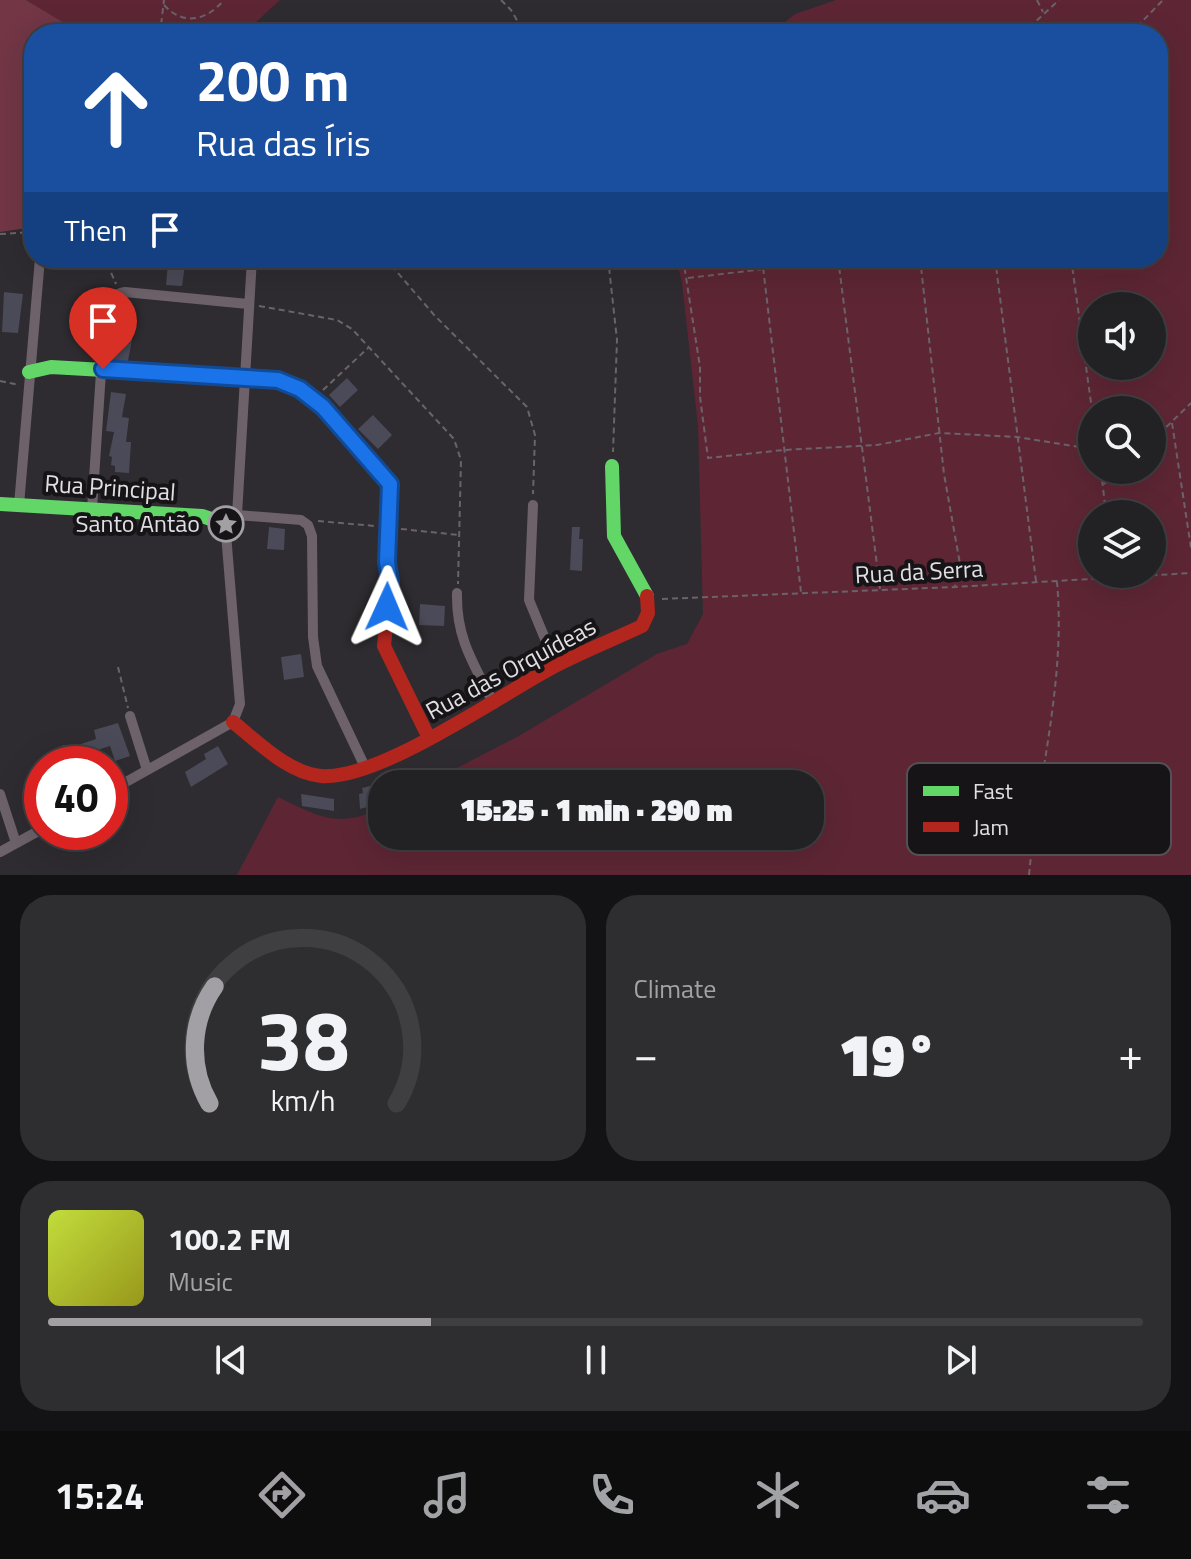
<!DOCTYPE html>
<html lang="en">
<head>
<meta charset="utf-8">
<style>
	:root { --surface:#222124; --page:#2e2e31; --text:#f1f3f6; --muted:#a2a3a6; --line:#3f3e41; --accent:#a2a0a4 }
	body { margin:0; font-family:"Titillium Web",sans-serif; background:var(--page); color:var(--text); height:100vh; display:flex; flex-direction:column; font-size:30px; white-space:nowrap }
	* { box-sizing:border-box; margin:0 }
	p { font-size:26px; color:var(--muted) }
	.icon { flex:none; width:44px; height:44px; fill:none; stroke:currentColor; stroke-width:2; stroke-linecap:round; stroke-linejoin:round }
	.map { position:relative; height:875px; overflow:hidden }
	.details { display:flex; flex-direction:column; gap:20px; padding:20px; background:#131214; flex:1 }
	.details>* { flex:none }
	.guide { position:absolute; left:24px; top:24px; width:1144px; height:244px; border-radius:32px; box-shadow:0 8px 32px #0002,0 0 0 2px var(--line); background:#1a4fa0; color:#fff; overflow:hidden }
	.tools { position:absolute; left:1078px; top:292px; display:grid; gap:16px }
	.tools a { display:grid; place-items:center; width:88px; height:88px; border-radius:50%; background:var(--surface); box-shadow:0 8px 32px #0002,0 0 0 2px var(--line); font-size:40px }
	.speed { position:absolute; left:24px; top:746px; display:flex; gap:16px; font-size:40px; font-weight:700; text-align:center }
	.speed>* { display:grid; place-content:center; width:104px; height:104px; border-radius:50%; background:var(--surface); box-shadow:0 8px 32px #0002,0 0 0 2px var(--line); line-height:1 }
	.speed .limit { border:12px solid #d22; background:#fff; color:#111 }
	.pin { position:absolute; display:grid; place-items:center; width:68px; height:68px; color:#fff; margin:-82px -34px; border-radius:50% 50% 50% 0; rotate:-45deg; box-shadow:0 0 8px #0007 }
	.pin .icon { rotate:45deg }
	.me { position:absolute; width:88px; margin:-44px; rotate:1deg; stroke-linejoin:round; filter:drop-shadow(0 0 6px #0008) }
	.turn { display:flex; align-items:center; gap:28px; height:168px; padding:0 40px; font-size:36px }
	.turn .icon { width:104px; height:104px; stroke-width:2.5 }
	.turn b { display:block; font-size:56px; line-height:68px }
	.then { display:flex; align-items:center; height:76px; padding:0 40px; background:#0003; gap:16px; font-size:30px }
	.big { font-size:60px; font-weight:800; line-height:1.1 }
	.details .widget { flex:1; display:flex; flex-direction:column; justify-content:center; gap:12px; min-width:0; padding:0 28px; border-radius:32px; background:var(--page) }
	.details .dial { align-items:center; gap:0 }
	.dial svg { height:208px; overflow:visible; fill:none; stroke:var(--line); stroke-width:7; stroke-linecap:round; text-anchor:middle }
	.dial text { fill:var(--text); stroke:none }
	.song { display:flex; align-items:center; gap:24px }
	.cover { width:96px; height:96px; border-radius:12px; background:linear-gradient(135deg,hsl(70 70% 55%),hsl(60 70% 35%)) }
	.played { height:8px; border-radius:4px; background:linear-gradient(90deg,var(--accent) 35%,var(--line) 35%) }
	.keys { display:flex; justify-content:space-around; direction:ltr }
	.heat { display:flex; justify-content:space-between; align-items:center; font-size:44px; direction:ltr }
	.details .tiles { flex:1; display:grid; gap:20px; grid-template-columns:1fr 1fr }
	.widget:last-child { grid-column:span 2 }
	.trip { position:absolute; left:368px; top:770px; width:456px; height:80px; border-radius:32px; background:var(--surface); box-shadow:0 8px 32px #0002,0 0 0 2px var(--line); font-weight:800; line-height:80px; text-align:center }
	.dock { display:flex; height:128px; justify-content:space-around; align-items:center; background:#0e0d0e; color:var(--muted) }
	.dock .icon { width:56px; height:56px }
	.dock .selected { color:var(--accent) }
	.dock b { font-size:36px; color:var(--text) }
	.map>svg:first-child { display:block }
</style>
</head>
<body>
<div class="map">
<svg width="1191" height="875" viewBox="0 0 1191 875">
	<rect width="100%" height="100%" fill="#2e2c30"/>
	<path fill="#5e2635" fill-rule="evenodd" d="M26,0H280L243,34H83Z
		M836,0H1191V875H237L278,797C318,816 339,830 382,807V836H810V784H426L517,737L657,654L687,644L703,614L698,426L682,283L676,258H1158V34H770L795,14ZM1092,306H1152V366H1092ZM1092,410H1152V470H1092ZM1092,514H1152V574H1092Z"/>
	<path fill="#723645" d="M0,0H26L83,34H34V227L0,232Z"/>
	<path fill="#4a4a58" d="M168,263L185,265L182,286L166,285Z
		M4,292L23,294L18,333L2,332Z
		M115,322L135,323L128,361L112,360Z
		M347,378L358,390L340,407L329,395Z
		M111,392L126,394L122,417L129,418L126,442H131L129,473L115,472V466L111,465L112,457L109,456L114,432L106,431Z
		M373,415L392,435L378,449L358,429Z
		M269,527L285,529L284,550L267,549Z
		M572,527H580L579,539H583L582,571L570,570Z
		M420,604L445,606L444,626L419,625Z
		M301,654L304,677L284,680L281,657Z
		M118,723L130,756L115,761L110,746L76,757L72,747L96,739L94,730Z
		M218,746L228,764L191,787L185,772L206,759L204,754Z
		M378,784L382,804L368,812L367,807L360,809L359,794L363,793L362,788Z
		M301,794L334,799V811L302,806Z"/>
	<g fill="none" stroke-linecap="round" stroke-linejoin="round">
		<path stroke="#6b626a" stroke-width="2" stroke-dasharray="6 4" stroke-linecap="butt" d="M501,0L511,10L525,34
			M1037,0L1043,12
			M164,5C183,26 206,21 224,0
			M160,34L164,0
			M1022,34L1059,0
			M1130,34L1163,0
			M0,234L34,232
			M98,258L110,270L116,284
			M385,258L435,316L527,407L535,435L533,494
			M608,258L617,340L613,452
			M683,258L700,367V397L708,458L784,450L877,445L939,433L1017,437L1092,449
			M762,258L801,592
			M838,258L880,589
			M920,258L944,474L960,564L955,586
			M995,258L1036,581
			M1019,258L1069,261
			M1071,258L1092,410
			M688,278L858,258
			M259,306L337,320L352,329L454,439L461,460L458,584
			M0,381L19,385
			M323,390L368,348
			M1172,423L1191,548
			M1152,441L1191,403
			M1101,470L1106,514
			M1104,484L1119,470
			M318,521L375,526
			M401,529L459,535
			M662,599L955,587L1191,573
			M118,667L128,708
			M1029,875C1038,777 1066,681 1057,582"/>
		<path stroke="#6d616a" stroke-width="10" d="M19,505L40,258
			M533,505L529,600L548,646L552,668
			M92,509L105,311C110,300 113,294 125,292L248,304
			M237,515L252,258
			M216 524a9 9 0 1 1 18 0a9 9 0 1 1-18 0Z
			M234,520L237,515L301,520L308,525L312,536L313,637L317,666L365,767
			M457,593C456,639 474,664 494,704
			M130,716L147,770
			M65,750L70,764
			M110,791L233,722L240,704L226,534
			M0,794L16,843
			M0,852L42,829"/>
		<path stroke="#63d668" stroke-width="14" d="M29,372L51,367L278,380C326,400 356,445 390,484L389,522
			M612,466L614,536L647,596
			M0,504L202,516L217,521"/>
		<path stroke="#b3261e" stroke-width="14" d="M389,522L387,562L390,581L384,646L429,738
			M233,722C258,742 288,773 321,776C378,781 500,695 553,667C582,652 612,640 642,626L648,613L647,596"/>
	</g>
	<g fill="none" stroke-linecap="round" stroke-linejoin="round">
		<defs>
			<path id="route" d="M103,369L278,380L300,389L323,407L390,484L387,562L390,581L387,607"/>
		</defs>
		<use href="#route" stroke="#114b97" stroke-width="20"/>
		<use href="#route" stroke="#1a73e8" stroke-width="14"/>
	</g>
	<defs>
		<symbol id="sight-ring" viewBox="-11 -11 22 22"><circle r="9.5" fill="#161417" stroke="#a2a0a4" stroke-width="1.5"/><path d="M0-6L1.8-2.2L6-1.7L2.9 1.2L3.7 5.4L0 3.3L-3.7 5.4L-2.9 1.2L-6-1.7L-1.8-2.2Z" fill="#a2a0a4"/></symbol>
	</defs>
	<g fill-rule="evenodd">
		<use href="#sight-ring" x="206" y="504" width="40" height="40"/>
	</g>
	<g text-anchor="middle" stroke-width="8" stroke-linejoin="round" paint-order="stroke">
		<g font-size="24" fill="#e0dfe3" stroke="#161417">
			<text transform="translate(110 488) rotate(4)" y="8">Rua Principal</text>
			<text transform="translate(919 572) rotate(-3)" y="8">Rua da Serra</text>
			<text transform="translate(511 669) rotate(-28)" y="8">Rua das Orquídeas</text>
		</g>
		<g font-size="24" fill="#e0dfe3" stroke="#161417" text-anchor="end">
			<text x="200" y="532">Santo Antão</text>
		</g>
	</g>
	<rect x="907" y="763" width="264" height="92" rx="12" fill="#161417" stroke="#535154" stroke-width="2"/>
	<rect x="923" y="786" width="36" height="10" fill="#63d668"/>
	<rect x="923" y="822" width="36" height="10" fill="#b3261e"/>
	<g font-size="22" fill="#e0dfe3">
		<text x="973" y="799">Fast</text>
		<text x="973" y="835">Jam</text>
	</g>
</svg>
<div class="tools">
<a><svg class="icon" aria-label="sound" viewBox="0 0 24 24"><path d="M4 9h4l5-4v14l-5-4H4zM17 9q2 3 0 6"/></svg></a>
<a><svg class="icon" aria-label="search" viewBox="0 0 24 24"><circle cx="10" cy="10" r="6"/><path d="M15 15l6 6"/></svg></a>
<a><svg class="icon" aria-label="layers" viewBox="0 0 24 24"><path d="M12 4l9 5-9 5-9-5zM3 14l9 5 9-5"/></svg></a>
</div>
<div class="speed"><div class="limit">40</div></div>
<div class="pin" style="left:103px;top:369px;background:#d93025"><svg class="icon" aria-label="arrive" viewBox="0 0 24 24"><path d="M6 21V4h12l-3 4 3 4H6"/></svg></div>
<svg class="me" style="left:387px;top:607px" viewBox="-20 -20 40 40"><path d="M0-17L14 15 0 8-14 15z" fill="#1a73e8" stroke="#fff" stroke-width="4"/></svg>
<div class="trip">15:25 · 1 min · 290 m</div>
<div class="guide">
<div class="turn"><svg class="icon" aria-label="ahead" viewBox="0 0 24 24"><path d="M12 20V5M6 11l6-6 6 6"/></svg><div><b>200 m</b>Rua das Íris</div></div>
<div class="then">Then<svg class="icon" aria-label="arrive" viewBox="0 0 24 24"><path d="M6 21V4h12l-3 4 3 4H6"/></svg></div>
</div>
</div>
<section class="details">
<div class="tiles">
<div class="widget dial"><svg viewBox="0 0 100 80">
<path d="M14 69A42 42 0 1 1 86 69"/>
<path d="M14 69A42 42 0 0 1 16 24" stroke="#a2a0a4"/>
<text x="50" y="56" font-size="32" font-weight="700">38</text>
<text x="50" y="72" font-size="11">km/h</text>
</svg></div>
<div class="widget"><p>Climate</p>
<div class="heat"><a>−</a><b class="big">19°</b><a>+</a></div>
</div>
<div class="widget">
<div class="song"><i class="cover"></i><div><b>100.2 FM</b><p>Music</p></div></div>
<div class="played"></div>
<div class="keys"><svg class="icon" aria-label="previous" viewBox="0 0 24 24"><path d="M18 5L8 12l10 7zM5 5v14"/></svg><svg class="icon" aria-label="pause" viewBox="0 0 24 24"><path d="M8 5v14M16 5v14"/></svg><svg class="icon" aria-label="next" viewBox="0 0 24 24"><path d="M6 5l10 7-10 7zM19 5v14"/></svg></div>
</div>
</div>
</section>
<nav class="dock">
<b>15:24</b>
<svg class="icon selected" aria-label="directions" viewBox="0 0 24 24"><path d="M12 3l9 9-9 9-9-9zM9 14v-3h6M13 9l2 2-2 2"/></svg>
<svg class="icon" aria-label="music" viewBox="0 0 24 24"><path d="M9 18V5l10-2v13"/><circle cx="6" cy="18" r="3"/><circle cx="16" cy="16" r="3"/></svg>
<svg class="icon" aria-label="phone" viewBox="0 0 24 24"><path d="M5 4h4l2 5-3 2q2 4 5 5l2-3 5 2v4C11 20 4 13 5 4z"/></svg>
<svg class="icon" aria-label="climate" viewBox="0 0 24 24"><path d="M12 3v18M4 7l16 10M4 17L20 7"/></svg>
<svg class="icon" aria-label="car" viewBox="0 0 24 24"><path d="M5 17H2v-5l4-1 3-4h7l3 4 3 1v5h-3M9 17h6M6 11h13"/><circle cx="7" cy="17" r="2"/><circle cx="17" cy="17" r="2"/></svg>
<svg class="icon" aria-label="filters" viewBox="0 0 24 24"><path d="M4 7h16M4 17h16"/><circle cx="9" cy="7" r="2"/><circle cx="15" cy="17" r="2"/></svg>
</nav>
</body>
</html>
